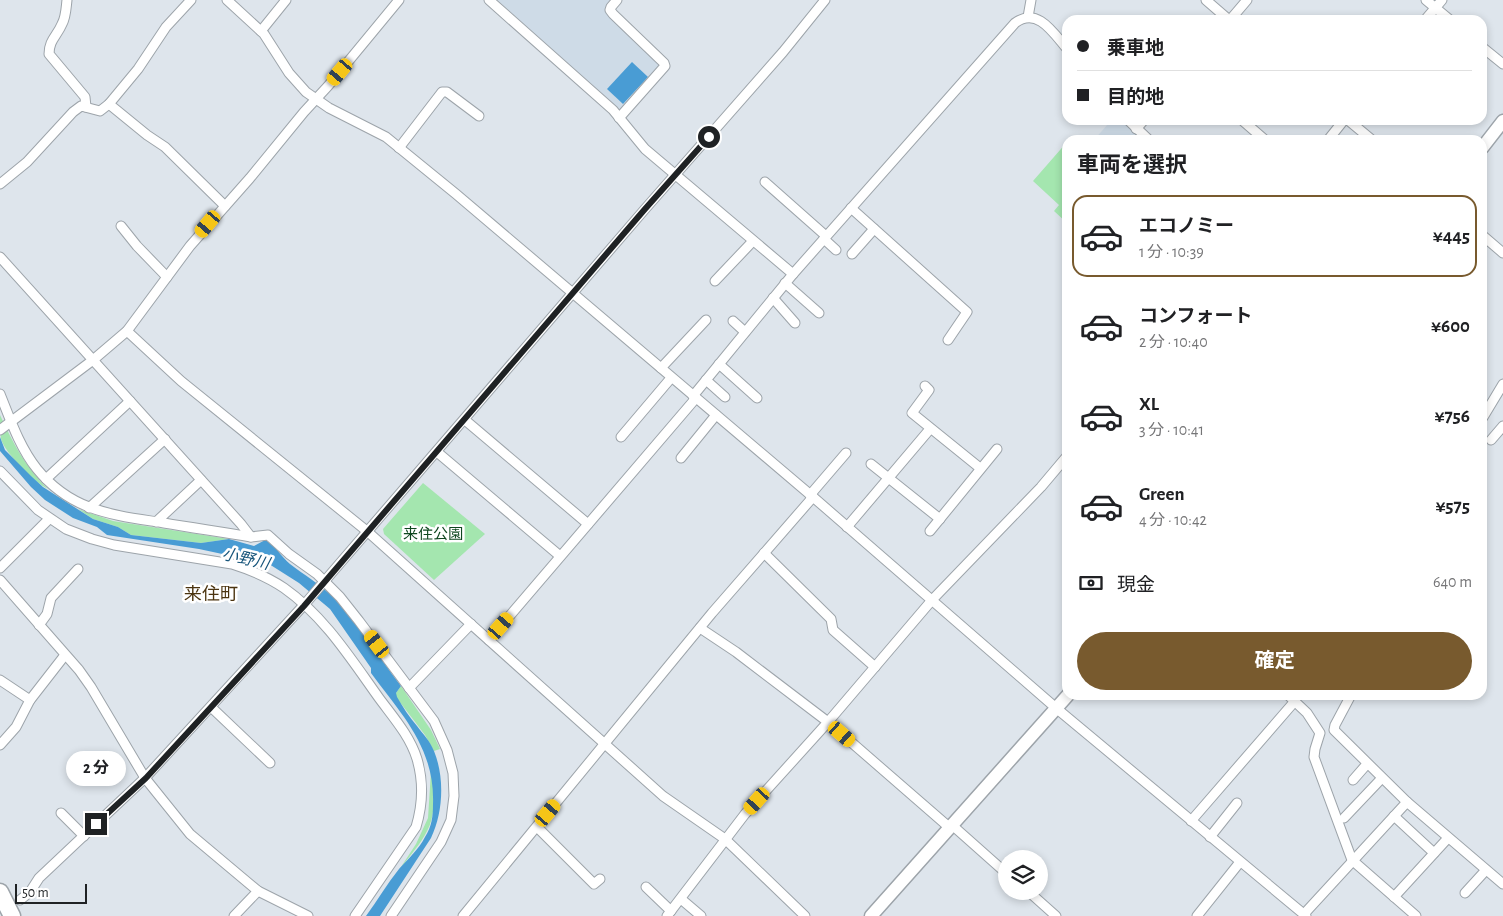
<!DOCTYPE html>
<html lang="ja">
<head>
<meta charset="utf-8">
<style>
  :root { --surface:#fff; --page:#f6f6f6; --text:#202124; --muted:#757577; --line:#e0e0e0; --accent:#785a2e }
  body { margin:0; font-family:"Alegreya Sans","Noto Sans JP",sans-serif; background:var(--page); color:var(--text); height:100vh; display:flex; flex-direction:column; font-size:19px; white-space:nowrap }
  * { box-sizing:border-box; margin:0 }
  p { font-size:16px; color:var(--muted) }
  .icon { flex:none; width:28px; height:28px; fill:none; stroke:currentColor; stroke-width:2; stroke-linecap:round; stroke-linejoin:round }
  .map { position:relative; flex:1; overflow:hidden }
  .details { position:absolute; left:1062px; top:135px; width:425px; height:565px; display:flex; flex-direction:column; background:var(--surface); border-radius:15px; box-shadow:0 2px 8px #0003 }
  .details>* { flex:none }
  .top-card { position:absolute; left:1062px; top:15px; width:425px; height:110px; border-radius:15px; box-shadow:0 2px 8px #0003; display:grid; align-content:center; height:110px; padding:0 15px; background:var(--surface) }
  .fabs { position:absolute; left:998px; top:850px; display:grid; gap:10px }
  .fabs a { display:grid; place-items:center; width:50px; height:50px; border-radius:50%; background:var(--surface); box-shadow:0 2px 8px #0003; font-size:25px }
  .scale { position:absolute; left:15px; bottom:12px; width:72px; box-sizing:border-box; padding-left:5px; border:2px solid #1f2224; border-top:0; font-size:14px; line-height:18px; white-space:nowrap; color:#1f2224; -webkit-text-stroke:4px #fff; paint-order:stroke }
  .end { position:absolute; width:22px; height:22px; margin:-11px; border:6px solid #1f2224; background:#fff; box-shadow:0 0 0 2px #fff }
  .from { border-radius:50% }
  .bubble { position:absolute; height:35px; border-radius:18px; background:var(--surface); box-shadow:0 2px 8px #0003; font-size:16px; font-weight:700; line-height:35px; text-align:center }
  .car { position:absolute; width:15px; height:30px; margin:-15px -8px; border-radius:6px; box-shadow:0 0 4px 1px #0007; background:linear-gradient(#f5c518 24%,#345 0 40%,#f5c518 0 76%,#345 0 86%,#f5c518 0) }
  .top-card b { display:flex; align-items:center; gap:18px; height:48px; font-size:19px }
  .top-card b+b { border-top:1px solid var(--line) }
  .top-card i { width:12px; height:12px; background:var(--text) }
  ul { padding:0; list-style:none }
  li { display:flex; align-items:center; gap:15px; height:82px; margin:0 10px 8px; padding:0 5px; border:2px solid transparent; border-radius:15px }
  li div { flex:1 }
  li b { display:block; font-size:19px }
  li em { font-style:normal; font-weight:700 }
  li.selected { border-color:var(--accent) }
  li>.icon { width:45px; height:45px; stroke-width:1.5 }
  h2 { padding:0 15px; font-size:22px; line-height:60px }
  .pay { display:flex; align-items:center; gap:12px; height:55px; padding:0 15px; font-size:19px }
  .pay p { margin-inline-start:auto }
  .primary-button { display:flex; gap:10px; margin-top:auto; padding:10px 15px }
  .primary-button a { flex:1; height:58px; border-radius:30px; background:var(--accent); color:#fff; font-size:20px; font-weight:700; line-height:58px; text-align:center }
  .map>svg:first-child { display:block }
  .built { fill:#cedbe7 }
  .green { fill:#a4e6af }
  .water { fill:#499cd4 }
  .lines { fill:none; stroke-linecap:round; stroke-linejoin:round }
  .street-casing { stroke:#9da4aa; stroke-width:11 }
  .secondary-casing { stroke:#9da4aa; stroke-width:15 }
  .highway-casing { stroke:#9da4aa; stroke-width:19 }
  .street { stroke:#fff; stroke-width:9 }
  .secondary { stroke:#fff; stroke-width:12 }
  .highway { stroke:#fff; stroke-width:16 }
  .route { stroke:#1f2224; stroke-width:6 }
  .labels { text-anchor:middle; stroke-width:5; stroke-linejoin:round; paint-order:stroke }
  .park-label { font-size:15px; fill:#0f471f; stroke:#fff }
  .water-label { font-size:16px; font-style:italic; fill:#16547a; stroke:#fff }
  .quarter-label { font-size:18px; fill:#4b3410; stroke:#fff }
</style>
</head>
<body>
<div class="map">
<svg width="1503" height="916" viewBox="0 0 1503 916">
  <rect width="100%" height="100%" fill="#dee5ec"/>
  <!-- built -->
  <g class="built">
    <path d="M497,0H613L607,6L662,64L622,111Z"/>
    <path d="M1105,120H1124L1144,140H1094L1108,124Z"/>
  </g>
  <!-- green -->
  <g class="green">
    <path d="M1067,142V223L1054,211L1059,205L1033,181Z"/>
    <path d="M0,415C13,443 26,468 48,489C35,483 5,453 1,439C0,432 0,423 0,415Z"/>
    <path d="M423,483L485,534L434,580L384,534L383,529Z"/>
    <path d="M78,509L113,521L229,539L201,543L131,535L118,527L93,519Z"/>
    <path d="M401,686L431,730L440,749L434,751L425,735L396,697V693Z"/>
    <path d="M431,771C439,823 430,831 399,870L416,844L428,818Z"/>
  </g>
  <!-- water -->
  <g class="water">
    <path d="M632,62L648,77L623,104L607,89Z"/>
    <path d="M0,437L5,450L31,476L43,487L93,519L118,527L131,535L201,543L229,539L254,546L265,540C275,544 281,557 290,564C304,575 320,584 333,597C358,623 379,657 401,686L396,693L397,697C403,707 409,717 417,726C423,734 430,741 434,751C445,778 443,813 431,838L380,916H366C377,901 387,884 399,869C408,859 419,849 425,837C432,826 433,816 433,804C435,748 402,715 371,673V668L330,609L299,583L269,564L199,549L107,535L97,527L73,518L45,500L31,487L0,451Z"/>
  </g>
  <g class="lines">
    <defs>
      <g id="street">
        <path d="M67,0C66,8 66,17 62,24C57,36 49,40 49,54L85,97L86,107"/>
        <path d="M227,0L264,34L289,73L306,92L329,108L386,137L456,194L813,497L1056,708L1306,916"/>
        <path d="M489,0L613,110L645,149L793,274L693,396"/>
        <path d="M617,0L611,7L610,10L613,14L664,63L665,66L619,118"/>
        <path d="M1206,0L1229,20"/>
        <path d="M1426,0L1450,20"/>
        <path d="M1028,17L1031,0"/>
        <path d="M1230,20L1247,0"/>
        <path d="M1425,20L1442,0"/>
        <path d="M261,31L286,0"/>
        <path d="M1482,47L1503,64"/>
        <path d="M109,104L147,135L165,147L225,206"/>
        <path d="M1128,120L1149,140"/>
        <path d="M1242,120L1265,140"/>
        <path d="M1348,120L1372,140"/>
        <path d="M1136,129L1144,120"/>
        <path d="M1328,140L1344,120"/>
        <path d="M399,148L442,92H447L479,116"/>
        <path d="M765,182L826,236"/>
        <path d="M0,184L27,162L73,112L81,106L100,111L109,104L138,69L166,27L191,0"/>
        <path d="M851,208L967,312L948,340"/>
        <path d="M121,226L137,246L167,277"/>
        <path d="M1482,235L1503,253"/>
        <path d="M824,239L836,250"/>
        <path d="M852,254L874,229"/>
        <path d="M0,257L241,524L251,537"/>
        <path d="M793,274L1015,23C1038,6 1054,34 1068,50"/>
        <path d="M715,281L753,241"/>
        <path d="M785,283L819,313"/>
        <path d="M773,298L795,323"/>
        <path d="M733,321L745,332"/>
        <path d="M127,331L181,381L368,532L663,796L725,839L805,916"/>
        <path d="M719,364L757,398"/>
        <path d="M661,368L706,320"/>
        <path d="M706,380L725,397"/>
        <path d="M925,386L929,390L912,413L980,468"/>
        <path d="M0,394C10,419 20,448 37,469C72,512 114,515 164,523C193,528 222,532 251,537L268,535L289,554L317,574L340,597L359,621L434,721L447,750L453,773L454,796L451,820L441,842L391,916"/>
        <path d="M1482,419L1503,384"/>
        <path d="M465,420L588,524"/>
        <path d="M0,430L93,360L127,331L190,246L250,178L304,112L328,86L399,0"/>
        <path d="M621,437L671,378"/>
        <path d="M1491,440L1503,426"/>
        <path d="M437,452L560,556"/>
        <path d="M681,458L716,415"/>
        <path d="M871,464L940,519"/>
        <path d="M0,471L38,510L66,529L92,539L114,545L232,564C251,570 268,577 284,588C324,616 351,659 379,698C393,717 410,736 417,759C424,783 423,804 416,827L355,916"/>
        <path d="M46,479L130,401"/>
        <path d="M810,495L846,453"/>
        <path d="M89,508L165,439"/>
        <path d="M156,522L201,480"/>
        <path d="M847,527L930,429"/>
        <path d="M930,531L997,449"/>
        <path d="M764,553L831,619L833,630L875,667"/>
        <path d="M0,568L49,519"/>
        <path d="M0,580L79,670L91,687L145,778L190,834L258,891L308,916"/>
        <path d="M39,625L47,614L51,598L78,569"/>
        <path d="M700,628L736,652L828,722L950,828"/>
        <path d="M489,640L696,398"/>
        <path d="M0,680L30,700"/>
        <path d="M409,688L471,624"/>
        <path d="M1288,695L1307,713L1320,733L1315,749L1314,757L1352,860L1416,916"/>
        <path d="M1351,695L1335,725L1334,730L1407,802"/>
        <path d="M211,707L270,763"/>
        <path d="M0,745L16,727L30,700L65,655"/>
        <path d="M1353,780L1367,764"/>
        <path d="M61,813L84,836"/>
        <path d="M1394,816L1434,853"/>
        <path d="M1344,818L1382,778"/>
        <path d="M1191,821L1295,701"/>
        <path d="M952,825L1006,873"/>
        <path d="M537,827L594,884L600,879"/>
        <path d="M1210,837L1237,803"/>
        <path d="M646,887L671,911"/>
        <path d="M1028,891L1056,916"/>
        <path d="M1465,893L1486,870"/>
        <path d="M1394,897L1448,838"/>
        <path d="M681,899L701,916"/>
        <path d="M20,900L30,892L39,878L145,778L304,605L645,209L783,52L825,0"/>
        <path d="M1304,914L1407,802L1503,884"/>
        <path d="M234,916L258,891"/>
        <path d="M463,916L712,613L813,497"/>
        <path d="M667,916L745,814L828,722L932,600L1041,487L1068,455"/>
        <path d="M1197,916L1240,862"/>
      </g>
      <g id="secondary">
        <path d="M1482,148L1503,121"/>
        <path d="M871,916L1068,695"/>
      </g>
      <path id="highway" d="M0,892L12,916"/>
    </defs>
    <!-- street casing -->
    <use href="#street" class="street-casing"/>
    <!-- secondary casing -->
    <use href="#secondary" class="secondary-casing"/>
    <!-- highway casing -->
    <use href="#highway" class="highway-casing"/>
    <!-- street -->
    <use href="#street" class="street"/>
    <!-- secondary -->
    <use href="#secondary" class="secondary"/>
    <!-- highway -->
    <use href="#highway" class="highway"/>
  </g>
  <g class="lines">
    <!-- route -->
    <path class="route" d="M96,824L146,778L304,606L645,209L709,137"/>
  </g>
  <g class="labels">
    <!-- park labels -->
    <g class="park-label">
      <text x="433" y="539">来住公園</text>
    </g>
    <!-- water labels -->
    <g class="water-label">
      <text transform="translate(246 558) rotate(13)" y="6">小野川</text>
    </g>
    <!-- quarter labels -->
    <g class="quarter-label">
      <text x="211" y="600">来住町</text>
    </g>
  </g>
</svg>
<div class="fabs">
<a><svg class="icon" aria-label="layers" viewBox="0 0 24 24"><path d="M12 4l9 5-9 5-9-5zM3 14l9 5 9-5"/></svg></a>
</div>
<div class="scale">50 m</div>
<i class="end from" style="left:709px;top:137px"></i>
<i class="end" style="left:96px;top:824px"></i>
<div class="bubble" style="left:66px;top:751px;width:60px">2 分</div>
<i class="car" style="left:340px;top:72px;rotate:220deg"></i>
<i class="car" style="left:208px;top:224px;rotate:220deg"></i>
<i class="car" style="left:501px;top:626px;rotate:41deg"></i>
<i class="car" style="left:377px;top:644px;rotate:323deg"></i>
<i class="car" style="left:842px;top:734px;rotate:131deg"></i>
<i class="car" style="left:757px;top:801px;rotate:222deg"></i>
<i class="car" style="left:548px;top:813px;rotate:40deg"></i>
<div class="top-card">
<b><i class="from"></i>乗車地</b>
<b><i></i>目的地</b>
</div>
<section class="details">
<h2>車両を選択</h2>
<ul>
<li class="selected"><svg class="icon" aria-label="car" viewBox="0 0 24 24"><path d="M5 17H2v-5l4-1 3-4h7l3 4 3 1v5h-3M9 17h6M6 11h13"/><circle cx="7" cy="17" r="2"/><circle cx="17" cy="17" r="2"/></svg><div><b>エコノミー</b><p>1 分 · 10:39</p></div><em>¥445</em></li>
<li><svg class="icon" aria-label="car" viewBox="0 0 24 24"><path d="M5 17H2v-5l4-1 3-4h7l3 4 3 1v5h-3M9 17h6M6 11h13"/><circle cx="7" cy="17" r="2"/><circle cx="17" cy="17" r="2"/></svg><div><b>コンフォート</b><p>2 分 · 10:40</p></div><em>¥600</em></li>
<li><svg class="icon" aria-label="car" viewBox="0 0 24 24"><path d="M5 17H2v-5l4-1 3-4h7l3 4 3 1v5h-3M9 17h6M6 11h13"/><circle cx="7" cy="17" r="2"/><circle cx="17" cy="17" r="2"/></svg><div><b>XL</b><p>3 分 · 10:41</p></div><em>¥756</em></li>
<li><svg class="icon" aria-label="car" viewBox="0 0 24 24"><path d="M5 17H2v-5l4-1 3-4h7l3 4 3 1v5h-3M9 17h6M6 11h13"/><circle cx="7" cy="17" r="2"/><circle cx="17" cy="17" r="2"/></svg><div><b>Green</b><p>4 分 · 10:42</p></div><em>¥575</em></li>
</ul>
<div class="pay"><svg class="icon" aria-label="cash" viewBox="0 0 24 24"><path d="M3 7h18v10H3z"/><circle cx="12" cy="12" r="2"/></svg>現金<p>640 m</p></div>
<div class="primary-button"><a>確定</a></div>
</section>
</div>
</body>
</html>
